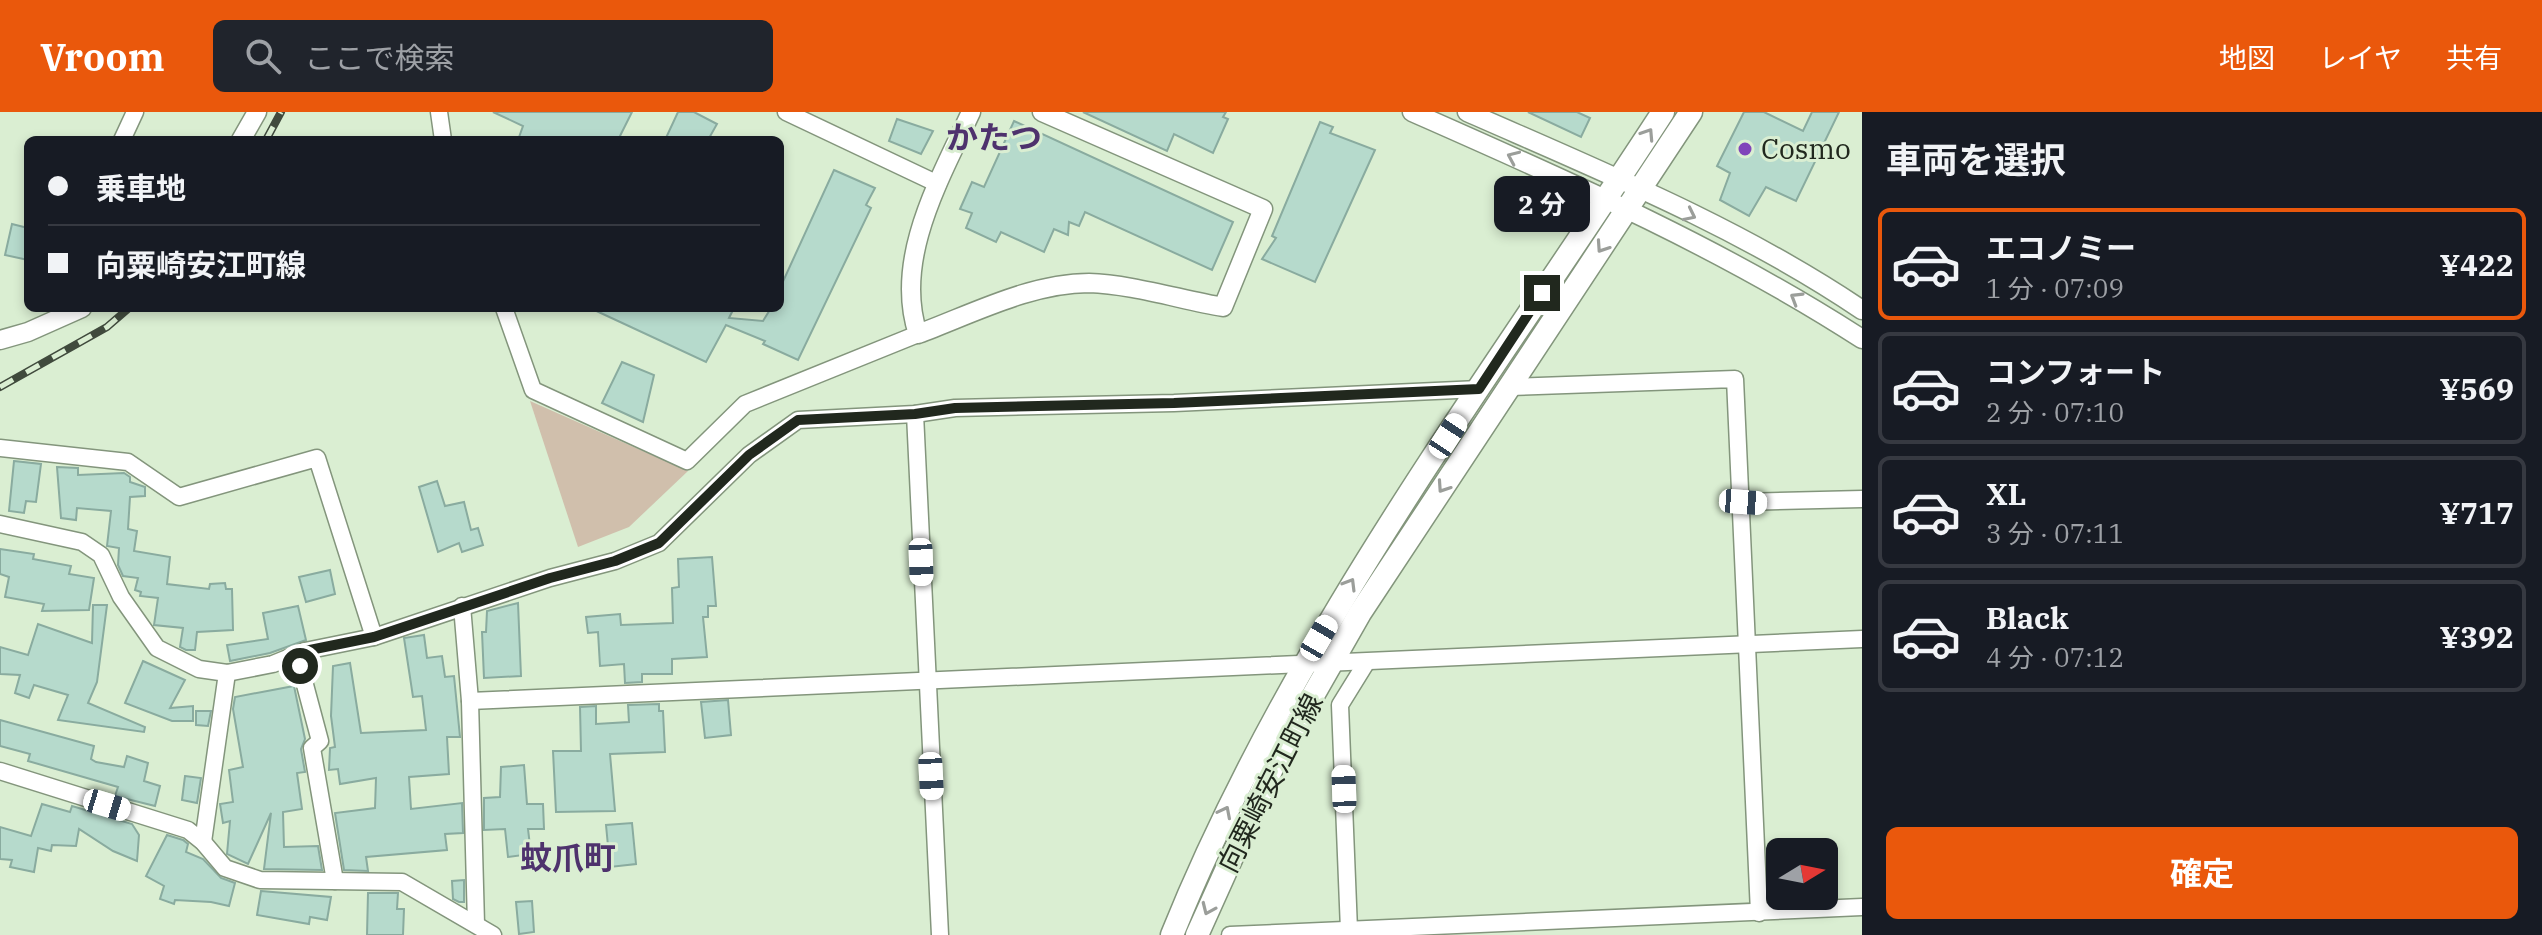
<!DOCTYPE html>
<html lang="ja">
<head>
<meta charset="utf-8">
<style>
  :root { --surface:#171b24; --page:#20242c; --text:#f1f3f6; --muted:#9ea1a6; --line:#363941; --accent:#ea580c }
  body { margin:0; font-family:"IBM Plex Serif","Noto Sans JP",serif; background:var(--page); color:var(--text); height:100vh; display:flex; flex-direction:column; font-size:30px; white-space:nowrap }
  * { box-sizing:border-box; margin:0 }
  p { font-size:26px; color:var(--muted) }
  .icon { flex:none; width:44px; height:44px; fill:none; stroke:currentColor; stroke-width:2; stroke-linecap:round; stroke-linejoin:round }
  .map { position:relative; flex:1; overflow:hidden }
  .side { display:flex; flex-direction:column; background:var(--surface); width:680px }
  .side>* { flex:none }
  .hud { position:absolute; left:24px; top:24px; width:760px; height:176px; border-radius:12px; box-shadow:0 4px 12px #0003; display:grid; align-content:center; height:176px; padding:0 24px; background:var(--surface) }
  .needle { width:52px; rotate:80deg }
  .buttons { position:absolute; left:1766px; top:726px; display:grid; gap:16px }
  .buttons a { display:grid; place-items:center; width:72px; height:72px; border-radius:12px; background:var(--surface); box-shadow:0 4px 12px #0003; font-size:40px }
  .end { position:absolute; width:36px; height:36px; margin:-18px; border:10px solid #21281e; background:#fff; box-shadow:0 0 0 4px #fff }
  .from { border-radius:50% }
  .bubble { position:absolute; height:56px; border-radius:12px; background:var(--surface); box-shadow:0 4px 12px #0003; font-size:26px; font-weight:700; line-height:56px; text-align:center }
  .car { position:absolute; width:24px; height:48px; margin:-24px -12px; border-radius:10px; box-shadow:0 0 6px 2px #0007; background:linear-gradient(#fff 24%,#345 0 40%,#fff 0 76%,#345 0 86%,#fff 0) }
  .hud b { display:flex; align-items:center; gap:28px; height:76px; font-size:30px }
  .hud b+b { border-top:2px solid var(--line) }
  .hud i { width:20px; height:20px; background:var(--text) }
  ul { padding:0; list-style:none }
  li { display:flex; align-items:center; gap:24px; height:112px; margin:0 16px 12px; padding:0 8px; border:4px solid var(--line); border-radius:12px }
  li div { flex:1 }
  li b { display:block; font-size:30px }
  li em { font-style:normal; font-weight:700 }
  li.on { border-color:var(--accent) }
  li>.icon { width:72px; height:72px; stroke-width:1.5 }
  h2 { padding:0 24px; font-size:36px; line-height:96px }
  .button { display:flex; gap:16px; margin-top:auto; padding:16px 24px }
  .button a { flex:1; height:92px; border-radius:12px; background:var(--accent); color:#fff; font-size:32px; font-weight:700; line-height:92px; text-align:center }
  header { display:flex; align-items:center; gap:48px; box-sizing:border-box; height:112px; padding:0 40px; background:var(--accent); color:#fff }
  header strong { font-size:38px }
  nav { display:flex; gap:44px; margin-inline-start:auto; font-size:28px }
  .search { width:560px; height:72px; background:var(--page); display:flex; align-items:center; gap:20px; box-sizing:border-box; padding:0 28px; border-radius:12px; color:var(--muted); font-size:30px }
  main { display:flex; flex:1; min-height:0 }
  .map>svg:first-child { display:block }
  .green { fill:#d0bfac }
  .building { fill:#b6dacc; stroke:#89ab9f; stroke-width:2 }
  .lines { fill:none; stroke-linecap:round; stroke-linejoin:round }
  .minor-casing { stroke:#83957c; stroke-width:19 }
  .tertiary-casing { stroke:#83957c; stroke-width:21 }
  .secondary-casing { stroke:#83957c; stroke-width:25 }
  .minor { stroke:#fff; stroke-width:16 }
  .tertiary { stroke:#fff; stroke-width:18 }
  .secondary { stroke:#fff; stroke-width:22 }
  .rail-casing { stroke:#404a3d; stroke-width:8 }
  .rail { stroke:#daeed2; stroke-width:5; stroke-dasharray:15; stroke-linecap:butt }
  .oneway { stroke:#9b9e9a }
  .route { stroke:#21281e; stroke-width:10 }
  .poi-dot { fill:#8044ba; stroke:#daeed2; stroke-width:3 }
  .labels { text-anchor:middle; stroke-width:6; stroke-linejoin:round; paint-order:stroke }
  .poi-label { font-size:28px; fill:#21281e; stroke:#daeed2; text-anchor:start }
  .street-label { font-size:28px; fill:#21281e; stroke:#daeed2 }
  .quarter-label { font-size:32px; font-weight:bold; fill:#4e326d; stroke:#daeed2 }
</style>
</head>
<body>
<header>
<strong>Vroom</strong>
<div class="search"><svg class="icon" aria-label="search" viewBox="0 0 24 24"><circle cx="10" cy="10" r="6"/><path d="M15 15l6 6"/></svg>ここで検索</div>
<nav><a>地図</a><a>レイヤ</a><a>共有</a></nav>
</header>
<main>
<div class="map">
<svg width="1862" height="823" viewBox="0 0 1862 823">
  <rect width="100%" height="100%" fill="#daeed2"/>
  <!-- green -->
  <path class="green" d="M530,289L688,359L629,415L578,435Z"/>
  <!-- building -->
  <g class="building">
    <path d="M493,0H632L618,28H518L523,14Z"/>
    <path d="M678,0H694L717,12L708,28H665Z"/>
    <path d="M1083,0H1226L1223,5L1228,7L1213,41L1174,22L1167,39Z"/>
    <path d="M1528,0H1577L1590,6L1581,25Z"/>
    <path d="M1744,0H1764L1803,19L1812,0H1839L1796,89L1766,75L1749,104L1720,88L1730,61L1717,54Z"/>
    <path d="M897,7L933,19L921,42L889,29Z"/>
    <path d="M1014,9L1233,110L1212,158L1085,100L1079,114L1069,110L1068,123L1054,117L1044,140L1001,120L996,130L966,116L972,101L960,97L972,70L984,75Z"/>
    <path d="M1320,10L1333,15L1330,21L1375,38L1315,170L1262,147L1276,126L1272,124Z"/>
    <path d="M834,58L875,76L866,93L871,96L798,248L763,232L765,229L726,213L706,250L590,196H734L729,206L763,209L771,196H780V176Z"/>
    <path d="M12,112L28,116V148L5,143Z"/>
    <path d="M622,250L654,263L643,310L602,291Z"/>
    <path d="M14,349L41,352L36,390L26,389L24,401L9,399Z"/>
    <path d="M57,355L78,356V363L124,361L130,365V370L145,375V384L130,385L128,417L137,419L134,439L170,445L167,472L209,477L210,472L225,471L226,477H232L233,518L197,520L195,538H186L180,535L183,516L154,513L158,486L140,484L141,480L135,478L138,466L123,464L118,453L119,436L107,434L111,399L77,396L76,408L61,406Z"/>
    <path d="M437,369L445,394L464,390L471,418L478,416L483,433L462,440L459,431L438,440L419,375Z"/>
    <path d="M0,437L34,442L33,447L71,454L69,462L94,466L89,498L42,499L44,492L5,485L9,465L0,462Z"/>
    <path d="M712,445L716,494H708V505H703L707,545L672,547V562H642V570L625,571L624,552L600,554L598,520L588,521L586,505L620,502L621,513L673,511L672,476L679,475L678,447Z"/>
    <path d="M330,458L335,482L306,490L299,465Z"/>
    <path d="M518,491L521,564L484,566L482,520H486L487,499Z"/>
    <path d="M93,493H107L97,570L88,591L145,615L144,620L58,608L68,583L34,573L29,586L15,581L20,563L0,562V535L28,543L38,512L92,531Z"/>
    <path d="M298,494L306,528L270,541L230,549L227,533L268,527L263,501Z"/>
    <path d="M424,523L427,546L442,544L445,565L454,564L460,625H447L449,662L409,665L411,697L462,691L463,721L445,722L447,738L366,745L368,759L344,758L335,701L375,696L376,666L340,672L338,657L329,658L330,636L335,635L331,604L333,554L350,551L361,621L426,618L422,584L413,585L404,526Z"/>
    <path d="M143,549L185,568L170,596L193,594V609H172L125,591Z"/>
    <path d="M294,574L305,627L301,637L305,660L297,661L302,697L283,700L284,735L318,734L322,758L264,757L271,701L248,752L227,742L230,709L223,711L220,692L233,690L229,658L243,655L233,597L235,585Z"/>
    <path d="M728,588L731,623L705,626L701,590Z"/>
    <path d="M659,592V599H663L665,640L610,642L615,699L556,700L553,639H581L580,595L596,594V612L629,610L628,593Z"/>
    <path d="M196,599H211L208,614L196,613Z"/>
    <path d="M0,608L94,634L91,647L96,650L124,655L127,644L148,651L144,669L160,674L155,694L115,684L118,675L28,649L30,642L0,634Z"/>
    <path d="M524,653L527,692H543L544,717H528L531,742L508,745L505,717L484,718V686L500,685L501,655Z"/>
    <path d="M185,664L201,666L197,691L182,688Z"/>
    <path d="M42,692L70,700L72,694L132,712L139,723L137,749L113,739L79,717L76,734L52,733L51,739L38,736L34,760L10,755L12,748L0,747V715L31,724Z"/>
    <path d="M632,711L636,752L610,755L606,713Z"/>
    <path d="M167,723L183,728L188,732L186,740L203,747L221,766L235,771L229,794L211,790L175,788L174,792L160,787L164,774L146,764Z"/>
    <path d="M464,768V790H459L453,787L452,769Z"/>
    <path d="M261,779L331,785L327,808L310,805L309,812L257,803Z"/>
    <path d="M368,781H398L397,797H404L403,823H367Z"/>
    <path d="M532,789L534,820L519,822L516,790Z"/>
  </g>
  <g class="lines">
    <defs>
      <g id="minor">
        <path d="M439,0L443,28"/>
        <path d="M786,0L938,72"/>
        <path d="M122,28L135,0"/>
        <path d="M504,196L533,278L687,349L745,292L918,222"/>
        <path d="M1510,275L1735,267L1759,801"/>
        <path d="M915,302L940,823"/>
        <path d="M0,336L128,350L179,385L317,346L374,525"/>
        <path d="M1743,390L1862,387"/>
        <path d="M0,412L82,430L101,443L121,485L157,536L199,557L227,561L273,552L305,539L374,525L550,466L615,449L659,431L749,343L798,308L915,302L955,296L1174,291L1479,277"/>
        <path d="M462,494L470,589L1862,527"/>
        <path d="M305,539L300,554L320,629L312,636L335,769"/>
        <path d="M470,589L476,812"/>
        <path d="M0,659L188,718L203,730L225,756L260,768L402,770L493,823"/>
        <path d="M203,730L227,561"/>
        <path d="M1349,818L1340,593L1366,551"/>
        <path d="M1230,823L1862,795"/>
      </g>
      <g id="tertiary">
        <path d="M971,0C940,67 893,147 918,222C972,202 1031,171 1089,171C1130,172 1182,188 1223,195L1263,97L1042,0"/>
        <path d="M1412,0C1566,68 1720,135 1862,227"/>
        <path d="M1467,0C1601,59 1741,116 1862,198"/>
        <path d="M241,28L257,0"/>
        <path d="M0,228L28,220L82,196"/>
      </g>
      <g id="secondary">
        <path d="M1172,823C1292,525 1489,268 1663,0"/>
        <path d="M1197,823L1274,652L1360,501L1691,0"/>
      </g>
    </defs>
    <!-- minor casing -->
    <use href="#minor" class="minor-casing"/>
    <!-- tertiary casing -->
    <use href="#tertiary" class="tertiary-casing"/>
    <!-- secondary casing -->
    <use href="#secondary" class="secondary-casing"/>
    <!-- minor -->
    <use href="#minor" class="minor"/>
    <!-- tertiary -->
    <use href="#tertiary" class="tertiary"/>
    <!-- secondary -->
    <use href="#secondary" class="secondary"/>
    <defs>
      <g id="rail">
        <path d="M266,28L281,0"/>
        <path d="M0,275L107,215L129,196"/>
      </g>
    </defs>
    <!-- rail casing -->
    <use href="#rail" class="rail-casing"/>
    <!-- rail -->
    <use href="#rail" class="rail"/>
  </g>
  <!-- one-way arrows -->
  <defs><path id="oneway-chevron" d="M-2-3.5L2.5 0L-2 3.5" fill="none" stroke-width="1.6" stroke-linecap="round" stroke-linejoin="round" transform="scale(2)"/></defs>
  <g class="oneway">
    <use href="#oneway-chevron" transform="translate(1648 22) rotate(-57)"/>
    <use href="#oneway-chevron" transform="translate(1513 45) rotate(-156)"/>
    <use href="#oneway-chevron" transform="translate(1690 103) rotate(26)"/>
    <use href="#oneway-chevron" transform="translate(1602 135) rotate(124)"/>
    <use href="#oneway-chevron" transform="translate(1796 186) rotate(-149)"/>
    <use href="#oneway-chevron" transform="translate(1443 375) rotate(124)"/>
    <use href="#oneway-chevron" transform="translate(1350 472) rotate(-59)"/>
    <use href="#oneway-chevron" transform="translate(1225 700) rotate(-63)"/>
    <use href="#oneway-chevron" transform="translate(1208 797) rotate(114)"/>
  </g>
  <g class="lines">
    <!-- route -->
    <path class="route" d="M300,554L305,539L374,525L550,466L615,449L659,431L749,343L798,308L915,302L955,296L1174,291L1479,277L1542,181"/>
  </g>
  <!-- markers -->
  <circle class="poi-dot" cx="1745" cy="37" r="8"/>
  <g class="labels">
    <!-- poi labels -->
    <g class="poi-label">
      <text x="1761" y="47">Cosmo</text>
    </g>
    <!-- street labels -->
    <g class="street-label">
      <text transform="translate(1270 671) rotate(-63)" y="10">向粟崎安江町線</text>
    </g>
    <!-- quarter labels -->
    <g class="quarter-label">
      <text x="994" y="37">かたつ</text>
      <text x="568" y="757">蚊爪町</text>
    </g>
  </g>
</svg>
<div class="buttons">
<a><svg class="needle" viewBox="-14 -14 28 28"><path d="M0-13l5 13h-10z" fill="#e53935"/><path d="M0 13l5-13h-10z" fill="#9ea1a6"/></svg></a>
</div>
<i class="end from" style="left:300px;top:554px"></i>
<i class="end" style="left:1542px;top:181px"></i>
<div class="bubble" style="left:1494px;top:64px;width:96px">2 分</div>
<i class="car" style="left:1448px;top:324px;rotate:33deg"></i>
<i class="car" style="left:1743px;top:390px;rotate:94deg"></i>
<i class="car" style="left:921px;top:450px;rotate:178deg"></i>
<i class="car" style="left:1319px;top:526px;rotate:30deg"></i>
<i class="car" style="left:931px;top:664px;rotate:177deg"></i>
<i class="car" style="left:1344px;top:677px;rotate:358deg"></i>
<i class="car" style="left:107px;top:693px;rotate:107deg"></i>
<div class="hud">
<b><i class="from"></i>乗車地</b>
<b><i></i>向粟崎安江町線</b>
</div>
</div>
<section class="side">
<h2>車両を選択</h2>
<ul>
<li class="on"><svg class="icon" aria-label="car" viewBox="0 0 24 24"><path d="M5 17H2v-5l4-1 3-4h7l3 4 3 1v5h-3M9 17h6M6 11h13"/><circle cx="7" cy="17" r="2"/><circle cx="17" cy="17" r="2"/></svg><div><b>エコノミー</b><p>1 分 · 07:09</p></div><em>¥422</em></li>
<li><svg class="icon" aria-label="car" viewBox="0 0 24 24"><path d="M5 17H2v-5l4-1 3-4h7l3 4 3 1v5h-3M9 17h6M6 11h13"/><circle cx="7" cy="17" r="2"/><circle cx="17" cy="17" r="2"/></svg><div><b>コンフォート</b><p>2 分 · 07:10</p></div><em>¥569</em></li>
<li><svg class="icon" aria-label="car" viewBox="0 0 24 24"><path d="M5 17H2v-5l4-1 3-4h7l3 4 3 1v5h-3M9 17h6M6 11h13"/><circle cx="7" cy="17" r="2"/><circle cx="17" cy="17" r="2"/></svg><div><b>XL</b><p>3 分 · 07:11</p></div><em>¥717</em></li>
<li><svg class="icon" aria-label="car" viewBox="0 0 24 24"><path d="M5 17H2v-5l4-1 3-4h7l3 4 3 1v5h-3M9 17h6M6 11h13"/><circle cx="7" cy="17" r="2"/><circle cx="17" cy="17" r="2"/></svg><div><b>Black</b><p>4 分 · 07:12</p></div><em>¥392</em></li>
</ul>
<div class="button"><a>確定</a></div>
</section>
</main>
</body>
</html>
